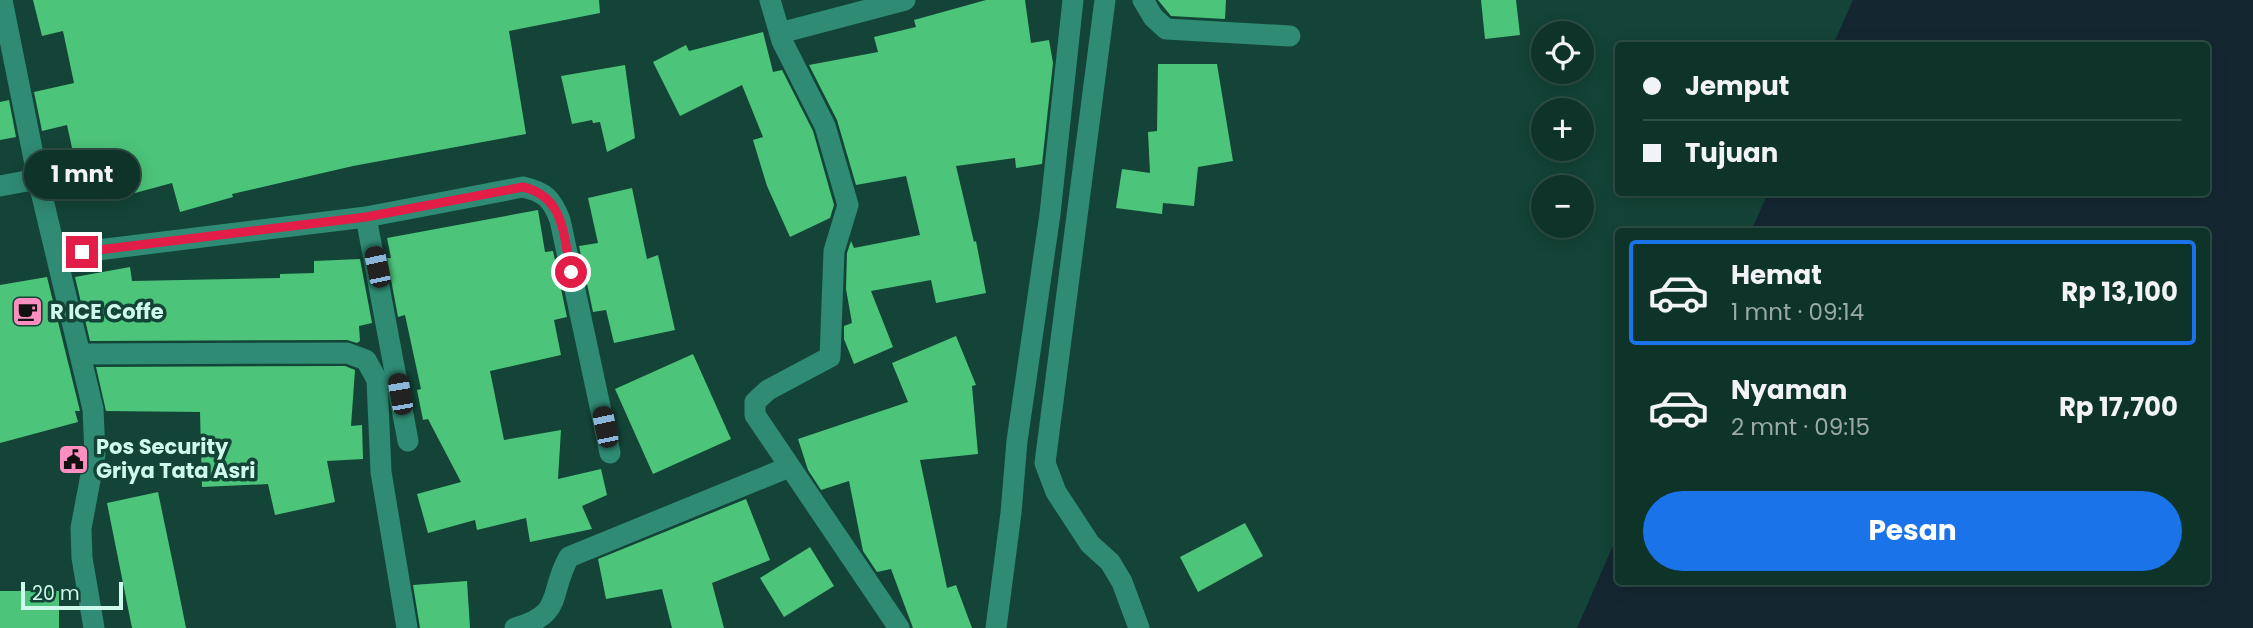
<!DOCTYPE html>
<html lang="id">
<head>
<meta charset="utf-8">
<style>
  :root { --surface:#0e3329; --page:#1c3f35; --text:#f1f3f6; --muted:#9baaa8; --line:#2e4e46; --accent:#1a73e8 }
  body { margin:0; font-family:Poppins,sans-serif; background:var(--page); color:var(--text); height:100vh; display:flex; flex-direction:column; font-size:26px; white-space:nowrap }
  * { box-sizing:border-box; margin:0 }
  p { font-size:23px; color:var(--muted) }
  .icon { flex:none; width:38px; height:38px; fill:none; stroke:currentColor; stroke-width:2; stroke-linecap:round; stroke-linejoin:round }
  .map { position:relative; flex:1; overflow:hidden }
  .side { position:absolute; left:1615px; top:228px; width:595px; height:357px; display:flex; flex-direction:column; background:var(--surface); border-radius:7px; box-shadow:0 4px 18px #0003,0 0 0 2px var(--line) }
  .side>* { flex:none }
  .top-card { position:absolute; left:1615px; top:42px; width:595px; height:154px; border-radius:7px; box-shadow:0 4px 18px #0003,0 0 0 2px var(--line); display:grid; align-content:center; height:154px; padding:0 28px; background:var(--surface) }
  .buttons { position:absolute; left:1531px; top:21px; display:grid; gap:14px }
  .buttons a { display:grid; place-items:center; width:63px; height:63px; border-radius:50%; background:var(--surface); box-shadow:0 4px 18px #0003,0 0 0 2px var(--line); font-size:35px }
  .scale { position:absolute; left:21px; bottom:18px; width:102px; box-sizing:border-box; padding-left:7px; border:4px solid #cff9eb; border-top:0; font-size:19px; line-height:24px; white-space:nowrap; color:#cff9eb; -webkit-text-stroke:5px #134437; paint-order:stroke }
  .end { position:absolute; width:32px; height:32px; margin:-16px; border:9px solid #e11d48; background:#fff; box-shadow:0 0 0 4px #fff }
  .from { border-radius:50% }
  .bubble { position:absolute; height:49px; border-radius:24px; background:var(--surface); box-shadow:0 4px 18px #0003,0 0 0 2px var(--line); font-size:23px; font-weight:700; line-height:49px; text-align:center }
  .car { position:absolute; width:21px; height:42px; margin:-21px -10px; border-radius:9px; box-shadow:0 0 5px 2px #0007; background:linear-gradient(#222 24%,#8ab4d8 0 40%,#222 0 76%,#8ab4d8 0 86%,#222 0) }
  .top-card b { display:flex; align-items:center; gap:24px; height:66px; font-size:26px }
  .top-card b+b { border-top:2px solid var(--line) }
  .top-card i { width:18px; height:18px; background:var(--text) }
  ul { padding:12px 0 0; list-style:none }
  li { display:flex; align-items:center; gap:21px; height:105px; margin:0 14px 10px; padding:0 14px; border:4px solid transparent; border-radius:7px }
  li div { flex:1 }
  li b { display:block; font-size:26px }
  li em { font-style:normal; font-weight:700 }
  li.active { border-color:var(--accent) }
  li>.icon { width:63px; height:63px; stroke-width:1.5 }
  .button { display:flex; gap:14px; margin-top:auto; padding:14px 28px }
  .button a { flex:1; height:80px; border-radius:42px; background:var(--accent); color:#fff; font-size:28px; font-weight:700; line-height:80px; text-align:center }
  .map>svg:first-child { display:block }
  .water { fill:#142731 }
  .building { fill:#4cc479 }
  .lines { fill:none; stroke-linecap:round; stroke-linejoin:round }
  .minor { stroke:#2f8b74; stroke-width:21 }
  .route { stroke:#e11d48; stroke-width:9 }
  .labels { text-anchor:middle; stroke-width:7; stroke-linejoin:round; paint-order:stroke }
  .poi-label { font-size:21px; font-weight:bold; fill:#cff9eb; stroke:#134437; text-anchor:start }
</style>
</head>
<body>
<div class="map">
<svg width="2253" height="628" viewBox="0 0 2253 628">
  <rect width="100%" height="100%" fill="#134437"/>
  <!-- water -->
  <path class="water" d="M1853,0H2253V628H1577L1619,532V581H2207V231H1751L1768,193L2207,192V46L1833,45Z"/>
  <!-- building -->
  <g class="building">
    <path d="M33,0H599L600,13L509,31L526,134L353,166L232,194L233,197L180,212L172,183L135,193L134,186L83,198L67,125L42,131L34,92L74,83L63,31L42,36Z"/>
    <path d="M986,0H1025L1031,43L1049,40L1053,63L1042,164L1016,168L1015,158L956,166L974,242L976,241L986,293L936,303L931,280L871,291L893,347L854,364L844,339V326L852,323L846,289L847,253L851,241L854,248L920,235L906,176L856,185L837,120L809,65L878,52L874,37L916,27L914,20Z"/>
    <path d="M1158,0H1226L1225,19L1171,16Z"/>
    <path d="M1481,0H1516L1520,35L1485,39Z"/>
    <path d="M763,32L773,72L782,70L813,131L834,205L830,218L790,237L767,186L753,140L763,137L742,85L680,116L653,62L686,45L689,51Z"/>
    <path d="M1158,64H1217L1233,161L1198,167L1194,206L1163,203L1162,214L1116,208L1122,169L1150,173L1148,132L1157,131Z"/>
    <path d="M625,65L635,138L607,152L600,122L593,123L592,120L572,124L561,76Z"/>
    <path d="M9,100L16,137L0,140V102Z"/>
    <path d="M632,188L647,259L658,255L675,330L614,343L606,310L593,312L579,246L598,243L588,198Z"/>
    <path d="M538,210L545,252L553,251L567,317L554,320L561,355L490,371L504,440L561,430L558,479L601,469L607,495L582,506L592,529L530,542L526,518L477,530L475,520L428,533L417,494L461,482L428,419L423,420L417,390L421,389L405,315L398,317L387,258H391L387,238Z"/>
    <path d="M360,259L372,323L359,326L360,341L357,343L347,340L90,341L75,277L130,267L132,281L280,278V274L314,273V261Z"/>
    <path d="M47,277L80,411H75L78,422L0,443V285Z"/>
    <path d="M956,336L976,385L972,386L978,454L920,460L947,588L956,585L972,628H913L891,569L877,572L863,551L849,481L821,490L808,470L798,439L908,402L892,363Z"/>
    <path d="M693,354L731,439L653,474L615,389Z"/>
    <path d="M345,366L355,370L351,426L362,425L363,459L327,461L335,502L275,515L268,484L202,487L200,412L106,411L96,367Z"/>
    <path d="M158,492L177,583L186,628H132L107,503Z"/>
    <path d="M746,499L770,560L712,583L724,628H672L662,589L606,599L598,559Z"/>
    <path d="M1245,523L1263,556L1198,592L1180,557Z"/>
    <path d="M810,547L834,586L784,617L760,578Z"/>
    <path d="M467,581L470,628H420L413,585Z"/>
    <rect x="0" y="591" width="59" height="37"/>
  </g>
  <g class="lines">
    <!-- minor -->
    <g class="minor">
      <path d="M2,0L38,179L93,409L95,454L81,528L82,558L94,628"/>
      <path d="M770,0L782,41L825,126L848,205L834,251L830,357L768,390L755,402V415L899,628"/>
      <path d="M1105,0L1045,463L1056,492L1090,544L1110,562L1122,582L1139,628"/>
      <path d="M1143,0L1153,17L1166,29L1290,36"/>
      <path d="M780,33L905,0"/>
      <path d="M0,186L38,179"/>
      <path d="M366,217L408,441"/>
      <path d="M57,255L366,217L523,187C545,192 552,199 560,220L610,453"/>
      <path d="M81,354L347,353L366,360L377,380L381,472L407,628"/>
      <path d="M515,628C565,614 548,594 569,557L789,467"/>
      <path d="M996,628L1011,513L1017,441L1050,214L1073,0"/>
    </g>
  </g>
  <g class="lines">
    <!-- route -->
    <path class="route" d="M82,252L366,217L523,187C565,197 563,235 571,272"/>
  </g>
  <!-- icons -->
  <defs>
    <symbol id="cafe-square" viewBox="-11 -11 22 22"><rect x="-9" y="-9" width="18" height="18" rx="4" fill="#fd8ebf" stroke="#134437"/><path d="M-5.5-4.5H6V0H3Q3 3.5 0 3.5H-2.5Q-5.5 3.5-5.5 0ZM3-3.2v2h1.7v-2ZM-6 4.5H4V6H-6Z" fill="#111"/></symbol>
    <symbol id="civic-square" viewBox="-11 -11 22 22"><rect x="-9" y="-9" width="18" height="18" rx="4" fill="#fd8ebf" stroke="#134437"/><path d="M-.6-6.5H3V-4.5H.6V-3L4-1V1h2V6H-6V1h2V-1L-.6-3ZM-1.2 2.5V6h2.4V2.5Z" fill="#111"/></symbol>
  </defs>
  <g fill-rule="evenodd">
    <use href="#cafe-square" x="10" y="294" width="35" height="35"/>
    <use href="#civic-square" x="56" y="442" width="35" height="35"/>
  </g>
  <g class="labels">
    <!-- poi labels -->
    <g class="poi-label">
      <text x="50" y="319">R ICE Coffe</text>
      <text x="96" y="454">Pos Security<tspan x="96" dy="24">Griya Tata Asri</tspan></text>
    </g>
  </g>
</svg>
<div class="buttons">
<a><svg class="icon" aria-label="locate" viewBox="0 0 24 24"><circle cx="12" cy="12" r="6"/><path d="M12 2v4M12 18v4M2 12h4M18 12h4"/></svg></a>
<a>+</a>
<a>−</a>
</div>
<div class="scale">20 m</div>
<i class="end from" style="left:571px;top:272px"></i>
<i class="end" style="left:82px;top:252px"></i>
<div class="bubble" style="left:24px;top:150px;width:116px">1 mnt</div>
<i class="car" style="left:377px;top:267px;rotate:348deg"></i>
<i class="car" style="left:400px;top:394px;rotate:350deg"></i>
<i class="car" style="left:605px;top:427px;rotate:348deg"></i>
<div class="top-card">
<b><i class="from"></i>Jemput</b>
<b><i></i>Tujuan</b>
</div>
<section class="side">
<ul>
<li class="active"><svg class="icon" aria-label="car" viewBox="0 0 24 24"><path d="M5 17H2v-5l4-1 3-4h7l3 4 3 1v5h-3M9 17h6M6 11h13"/><circle cx="7" cy="17" r="2"/><circle cx="17" cy="17" r="2"/></svg><div><b>Hemat</b><p>1 mnt · 09:14</p></div><em>Rp 13,100</em></li>
<li><svg class="icon" aria-label="car" viewBox="0 0 24 24"><path d="M5 17H2v-5l4-1 3-4h7l3 4 3 1v5h-3M9 17h6M6 11h13"/><circle cx="7" cy="17" r="2"/><circle cx="17" cy="17" r="2"/></svg><div><b>Nyaman</b><p>2 mnt · 09:15</p></div><em>Rp 17,700</em></li>
</ul>
<div class="button"><a>Pesan</a></div>
</section>
</div>
</body>
</html>
